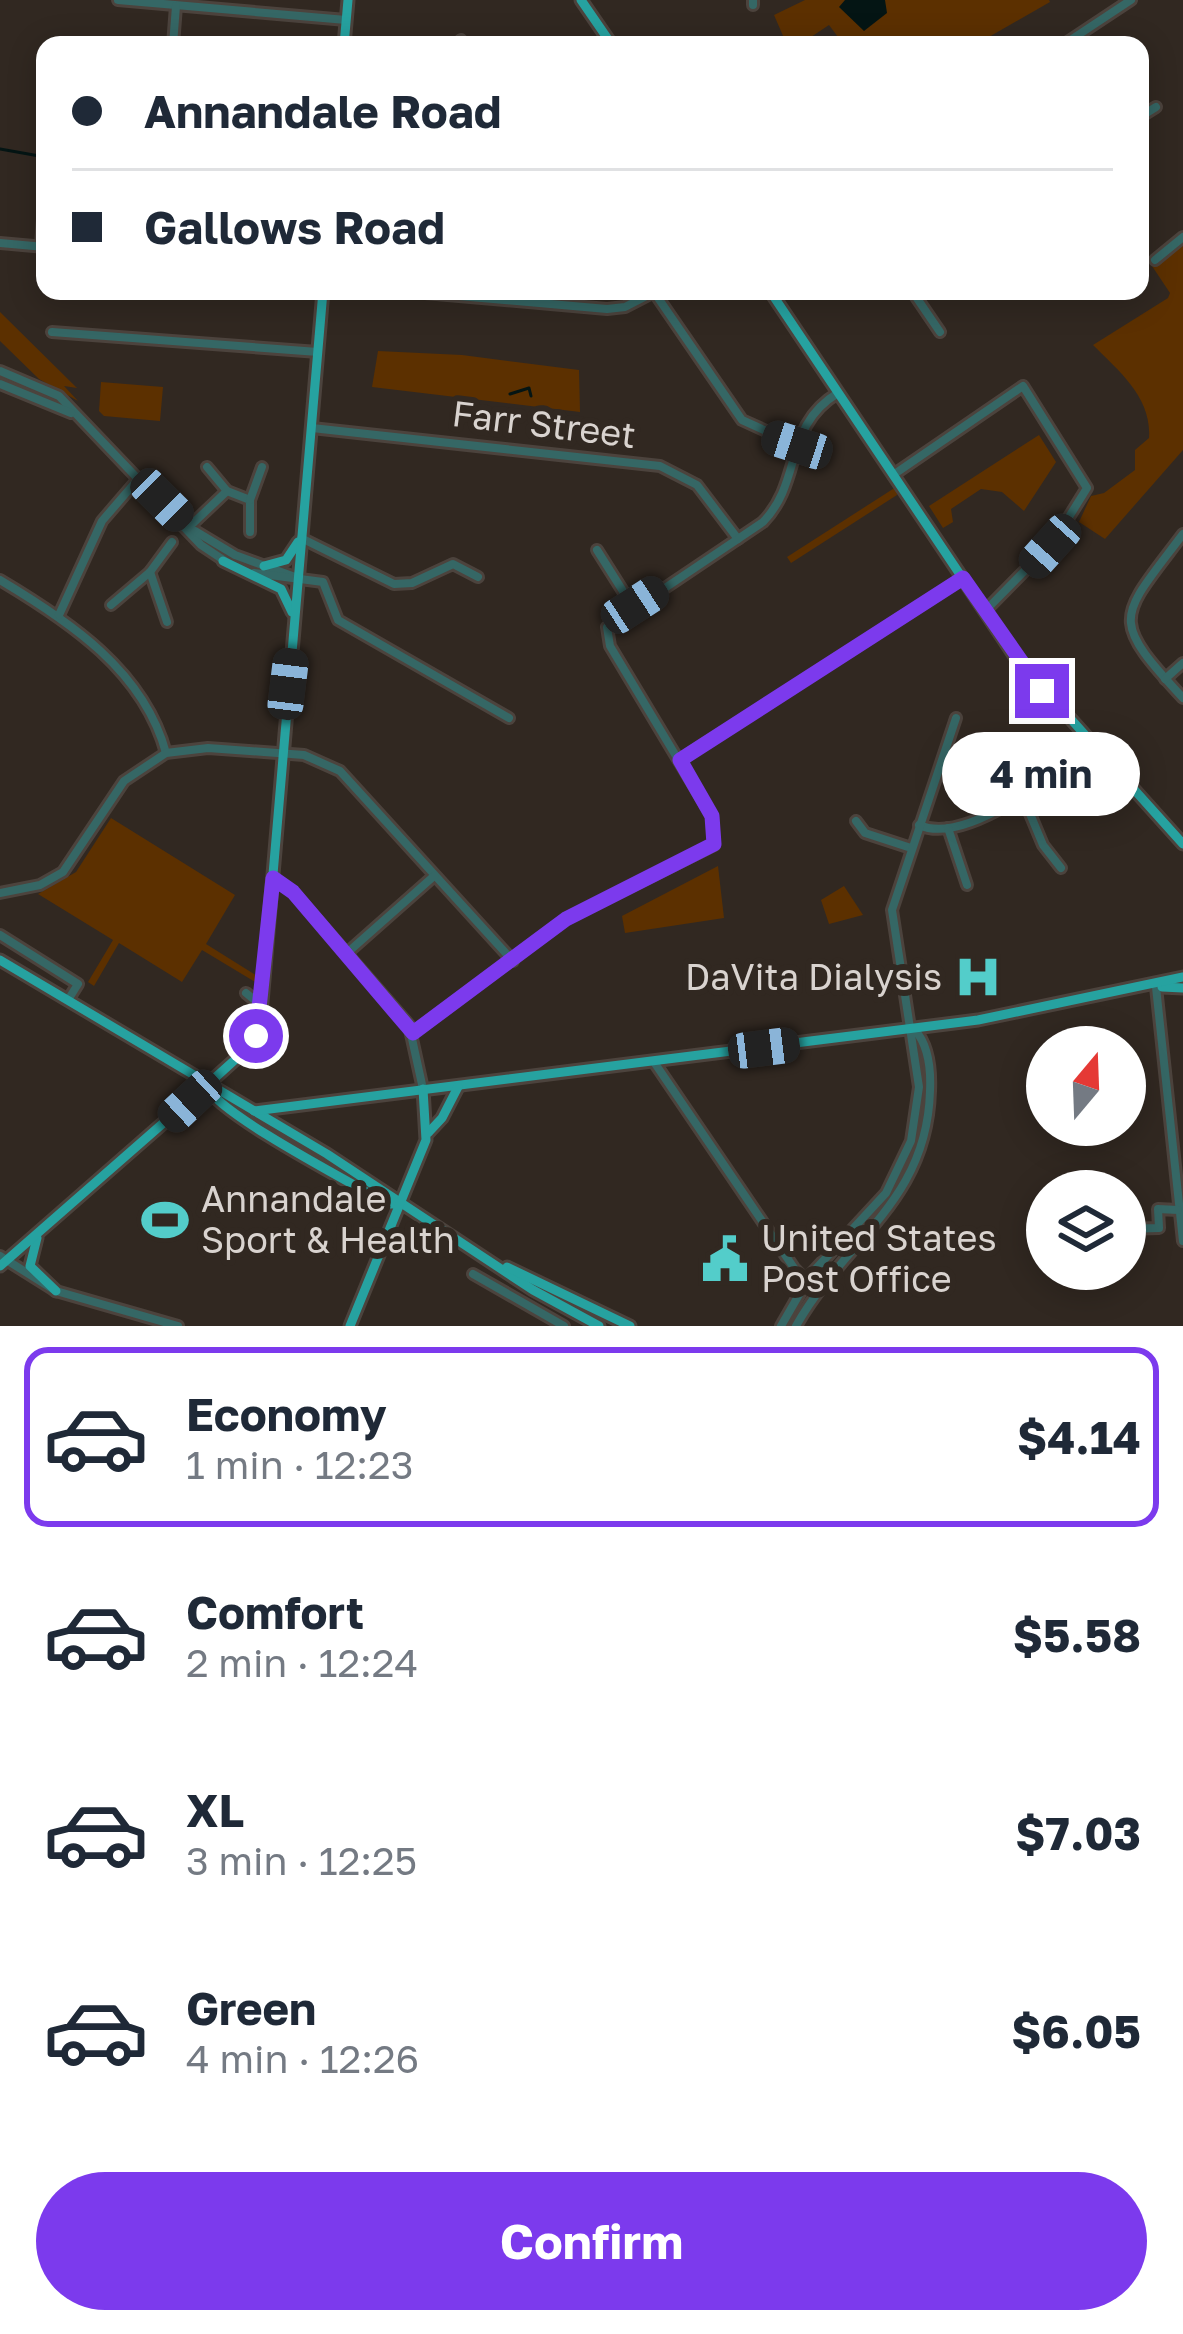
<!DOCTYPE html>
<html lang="en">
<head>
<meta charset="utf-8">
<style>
  :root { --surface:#fff; --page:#f2f2f3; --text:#1f2937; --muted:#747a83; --line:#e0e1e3; --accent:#7c3aed }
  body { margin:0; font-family:"Golos Text",sans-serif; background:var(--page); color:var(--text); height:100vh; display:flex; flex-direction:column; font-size:45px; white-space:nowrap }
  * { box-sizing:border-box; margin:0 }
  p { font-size:39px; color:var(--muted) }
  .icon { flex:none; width:66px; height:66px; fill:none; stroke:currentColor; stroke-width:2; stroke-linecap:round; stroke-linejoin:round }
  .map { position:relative; height:1326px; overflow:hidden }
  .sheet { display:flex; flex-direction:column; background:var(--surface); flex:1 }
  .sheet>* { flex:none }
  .top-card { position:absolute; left:36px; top:36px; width:1113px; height:264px; border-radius:24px; box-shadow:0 6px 30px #0003; display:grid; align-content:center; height:264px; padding:0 36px; background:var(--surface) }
  .needle { width:78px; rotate:19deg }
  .fabs { position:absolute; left:1026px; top:1026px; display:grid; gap:24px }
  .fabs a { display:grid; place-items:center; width:120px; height:120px; border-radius:50%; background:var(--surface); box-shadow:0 6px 30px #0003; font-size:60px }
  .end { position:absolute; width:54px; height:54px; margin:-27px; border:15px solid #7c3aed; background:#fff; box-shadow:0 0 0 6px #fff }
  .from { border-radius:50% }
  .bubble { position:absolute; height:84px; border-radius:42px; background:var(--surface); box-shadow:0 6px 30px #0003; font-size:39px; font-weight:700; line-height:84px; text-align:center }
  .car { position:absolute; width:36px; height:72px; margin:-36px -18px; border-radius:15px; box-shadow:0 0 9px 3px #0007; background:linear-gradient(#222 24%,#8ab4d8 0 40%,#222 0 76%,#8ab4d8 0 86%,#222 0) }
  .top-card b { display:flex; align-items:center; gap:42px; height:114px; font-size:45px }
  .top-card b+b { border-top:3px solid var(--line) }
  .top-card i { width:30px; height:30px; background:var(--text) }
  ul { padding:21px 0 0; list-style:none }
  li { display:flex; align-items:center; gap:36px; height:180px; margin:0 24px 18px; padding:0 12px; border:6px solid transparent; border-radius:24px }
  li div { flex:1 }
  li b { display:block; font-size:45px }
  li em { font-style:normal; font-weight:700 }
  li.selected { border-color:var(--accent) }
  li>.icon { width:108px; height:108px; stroke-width:1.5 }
  .primary-button { display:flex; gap:24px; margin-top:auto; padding:24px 36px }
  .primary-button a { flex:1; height:138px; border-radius:72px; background:var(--accent); color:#fff; font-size:48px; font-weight:700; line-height:138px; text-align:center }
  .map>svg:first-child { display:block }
  .green { fill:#5c3000 }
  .water { fill:#041514 }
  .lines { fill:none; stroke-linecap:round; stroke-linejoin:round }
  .stream { stroke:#041514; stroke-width:3 }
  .minor-casing { stroke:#4c433d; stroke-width:14 }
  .major-casing { stroke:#4c433d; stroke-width:15 }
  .minor { stroke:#356765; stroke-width:8 }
  .major { stroke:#26a2a0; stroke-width:9 }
  .route { stroke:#7c3aed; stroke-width:15 }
  .labels { text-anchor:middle; stroke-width:12; stroke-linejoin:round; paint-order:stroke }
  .street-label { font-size:36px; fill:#d9d3cf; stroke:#312821 }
  .poi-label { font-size:36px; fill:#d9d3cf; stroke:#312821; text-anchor:start }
</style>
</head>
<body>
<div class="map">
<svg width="1183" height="1326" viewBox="0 0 1183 1326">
  <rect width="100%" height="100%" fill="#312821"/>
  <!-- green -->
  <g class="green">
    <path d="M805,0H1049L1050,2L975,45H844L829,25L799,45H787L774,15Z"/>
    <path d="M1183,241V450L1105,539L1079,522L1091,496L1104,493L1135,470V450L1149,438C1152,398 1120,372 1093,345L1168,298L1170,293L1152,266Z"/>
    <path d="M0,312L77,388L64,386L78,401L39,379L0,341Z"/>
    <path d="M378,351L462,355L579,370L580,412L372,387Z"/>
    <path d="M101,382L163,387L160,421L104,416L99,411Z"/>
    <path d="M1039,435L1056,462L1024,511L1002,492L981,489L951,509L953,522L943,528L929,506Z"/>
    <path d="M896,487L897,495L791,563L787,557Z"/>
    <path d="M111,818L235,895L206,944L257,976V983L202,950L182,982L119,943L94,986L88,982L113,940L38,894L76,872Z"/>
    <path d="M718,866L724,918L625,933L622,916Z"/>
    <path d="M844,886L863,915L829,924L821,900Z"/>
  </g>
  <!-- water -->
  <path class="water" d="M845,0H885L887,13L864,31L839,7Z"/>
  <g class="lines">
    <!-- stream -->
    <g class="stream">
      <path d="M0,149L45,157"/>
      <path d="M510,394L529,388L531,396"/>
    </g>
    <defs>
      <g id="minor">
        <path d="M118,0L346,20"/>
        <path d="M753,0V5"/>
        <path d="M461,40L462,45"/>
        <path d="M173,45L176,6"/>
        <path d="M1063,45L1131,0"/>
        <path d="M1140,117L1156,107"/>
        <path d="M0,243L45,247"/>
        <path d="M41,246L44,205"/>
        <path d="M1155,260L1183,237"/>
        <path d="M402,291L607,309L625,307L654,292"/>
        <path d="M912,291L940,332"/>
        <path d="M654,292L742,420L797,445"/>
        <path d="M52,332L318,352"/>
        <path d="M0,371L59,396L201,545L228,563"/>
        <path d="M0,384L71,413"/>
        <path d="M312,428L660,466L697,485L738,539"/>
        <path d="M207,467L227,491L250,500V532"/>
        <path d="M893,475L1023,386L1087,488L1054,541L985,611"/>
        <path d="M250,500L262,467"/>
        <path d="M189,527L227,491"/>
        <path d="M195,531L235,555L295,577"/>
        <path d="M1183,534C1119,619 1108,617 1183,698"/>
        <path d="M301,538L394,584L412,583L453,564L478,577"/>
        <path d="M597,550L633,607"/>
        <path d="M150,572L167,622"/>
        <path d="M254,573L323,582L338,620L509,718"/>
        <path d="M0,580C69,621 144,671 166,753"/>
        <path d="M111,605L150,572L172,542"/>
        <path d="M59,615L102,521L139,478"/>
        <path d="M1165,679L1183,663"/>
        <path d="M680,760L963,578"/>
        <path d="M1023,797L1043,845L1061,868"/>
        <path d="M856,821L865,833L911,848"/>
        <path d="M919,825C966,846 1056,774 1090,743"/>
        <path d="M948,828L967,885"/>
        <path d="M273,878L293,892L409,1025L423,1089"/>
        <path d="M0,893L40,885L63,872L124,781L166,753L208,748L304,755L340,771L513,961"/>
        <path d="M0,935L78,984L68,1000"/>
        <path d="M347,953L434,876"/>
        <path d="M1156,987L1183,1241"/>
        <path d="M246,993L262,1006"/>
        <path d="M413,1033L566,919L714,845L712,816L610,646L607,627L763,522C803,481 783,426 838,393"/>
        <path d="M654,1062L794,1268L816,1291"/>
        <path d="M1125,1229L1159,1228L1158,1209L1178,1210"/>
        <path d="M0,1256L56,1291L178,1326"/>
        <path d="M473,1274L564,1326"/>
        <path d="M781,1326L811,1274L886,1193L911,1141L919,1087L892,910L956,718"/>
        <path d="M796,1326C845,1239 927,1202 930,1091C931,1070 929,1046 915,1030"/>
      </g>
      <g id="major">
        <path d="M581,0L612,45"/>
        <path d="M344,45L348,0"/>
        <path d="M770,291L1016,658L1183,844"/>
        <path d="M223,561L281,589L292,612"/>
        <path d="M264,566L286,560L298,542"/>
        <path d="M0,960L327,1154L533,1290L599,1326"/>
        <path d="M1162,987L1183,988"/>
        <path d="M206,1086C220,1115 352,1183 388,1204H399"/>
        <path d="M254,1111L978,1020L1183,977"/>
        <path d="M428,1133L442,1118L458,1087"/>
        <path d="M37,1238L30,1266L56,1291"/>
        <path d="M0,1266L217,1076L248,1048L260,1026L323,291"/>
        <path d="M507,1267L630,1326"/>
        <path d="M350,1326L426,1140L423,1089"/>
      </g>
    </defs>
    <!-- minor casing -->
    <use href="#minor" class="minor-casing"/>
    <!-- major casing -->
    <use href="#major" class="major-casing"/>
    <!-- minor -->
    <use href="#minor" class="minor"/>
    <!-- major -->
    <use href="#major" class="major"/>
  </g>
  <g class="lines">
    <!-- route -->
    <path class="route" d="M256,1036L273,878L293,892L413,1033L566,919L714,844L712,816L680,760L963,578L1042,691"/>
  </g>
  <!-- icons -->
  <defs>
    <symbol id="hospital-bare" viewBox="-9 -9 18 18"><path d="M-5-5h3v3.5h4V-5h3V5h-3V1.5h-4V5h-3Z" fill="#53cdca" stroke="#312821" stroke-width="2.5" paint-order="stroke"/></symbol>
    <symbol id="stadium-bare" viewBox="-9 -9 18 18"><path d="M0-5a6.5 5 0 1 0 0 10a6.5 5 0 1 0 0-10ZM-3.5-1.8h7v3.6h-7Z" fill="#53cdca" stroke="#312821" stroke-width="2.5" paint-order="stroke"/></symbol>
    <symbol id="civic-bare" viewBox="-9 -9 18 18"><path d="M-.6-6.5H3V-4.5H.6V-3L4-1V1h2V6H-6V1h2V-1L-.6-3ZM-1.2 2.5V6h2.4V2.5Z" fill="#53cdca" stroke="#312821" stroke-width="2.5" paint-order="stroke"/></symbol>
  </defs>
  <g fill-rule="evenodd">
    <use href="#hospital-bare" x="945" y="944" width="66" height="66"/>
    <use href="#stadium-bare" x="132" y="1187" width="66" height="66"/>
    <use href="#civic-bare" x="692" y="1226" width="66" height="66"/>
  </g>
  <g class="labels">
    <!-- street labels -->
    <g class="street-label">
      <text transform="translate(544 424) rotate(7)" y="13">Farr Street</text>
    </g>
    <!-- poi labels -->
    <g class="poi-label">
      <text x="942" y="990" text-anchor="end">DaVita Dialysis</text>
      <text x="201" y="1212">Annandale<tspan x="201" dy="41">Sport &amp; Health</tspan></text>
      <text x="761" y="1251">United States<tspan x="761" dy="41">Post Office</tspan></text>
    </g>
  </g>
</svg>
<div class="fabs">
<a><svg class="needle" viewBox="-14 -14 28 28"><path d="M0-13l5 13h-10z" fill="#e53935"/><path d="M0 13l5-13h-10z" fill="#747a83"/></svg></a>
<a><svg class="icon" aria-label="layers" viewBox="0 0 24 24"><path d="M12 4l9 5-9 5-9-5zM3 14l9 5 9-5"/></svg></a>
</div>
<i class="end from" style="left:256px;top:1036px"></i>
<i class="end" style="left:1042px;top:691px"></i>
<div class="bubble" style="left:942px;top:732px;width:198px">4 min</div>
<i class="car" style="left:797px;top:445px;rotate:288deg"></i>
<i class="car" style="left:162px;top:500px;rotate:135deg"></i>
<i class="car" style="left:1050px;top:546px;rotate:222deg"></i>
<i class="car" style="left:635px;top:605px;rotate:57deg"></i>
<i class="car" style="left:288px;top:684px;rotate:7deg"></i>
<i class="car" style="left:764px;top:1048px;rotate:83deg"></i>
<i class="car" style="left:190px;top:1101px;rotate:227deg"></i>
<div class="top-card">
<b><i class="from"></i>Annandale Road</b>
<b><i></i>Gallows Road</b>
</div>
</div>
<section class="sheet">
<ul>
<li class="selected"><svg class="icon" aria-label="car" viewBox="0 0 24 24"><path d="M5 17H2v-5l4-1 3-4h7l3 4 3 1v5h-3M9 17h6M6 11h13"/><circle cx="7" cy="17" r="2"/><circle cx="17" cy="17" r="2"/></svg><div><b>Economy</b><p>1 min · 12:23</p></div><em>$4.14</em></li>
<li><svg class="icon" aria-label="car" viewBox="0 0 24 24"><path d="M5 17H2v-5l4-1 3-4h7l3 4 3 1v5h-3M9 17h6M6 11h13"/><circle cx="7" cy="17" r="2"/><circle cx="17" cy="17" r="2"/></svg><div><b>Comfort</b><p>2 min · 12:24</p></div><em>$5.58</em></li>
<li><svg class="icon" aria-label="car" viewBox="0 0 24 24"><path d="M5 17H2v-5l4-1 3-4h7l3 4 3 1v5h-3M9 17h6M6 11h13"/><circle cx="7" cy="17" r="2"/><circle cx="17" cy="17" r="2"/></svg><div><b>XL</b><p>3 min · 12:25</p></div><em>$7.03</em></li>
<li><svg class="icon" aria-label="car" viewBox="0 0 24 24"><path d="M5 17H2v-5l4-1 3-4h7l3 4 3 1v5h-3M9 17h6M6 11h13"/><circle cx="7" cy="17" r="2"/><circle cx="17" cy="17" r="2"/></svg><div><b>Green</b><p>4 min · 12:26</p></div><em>$6.05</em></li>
</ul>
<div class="primary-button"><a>Confirm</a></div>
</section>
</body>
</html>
